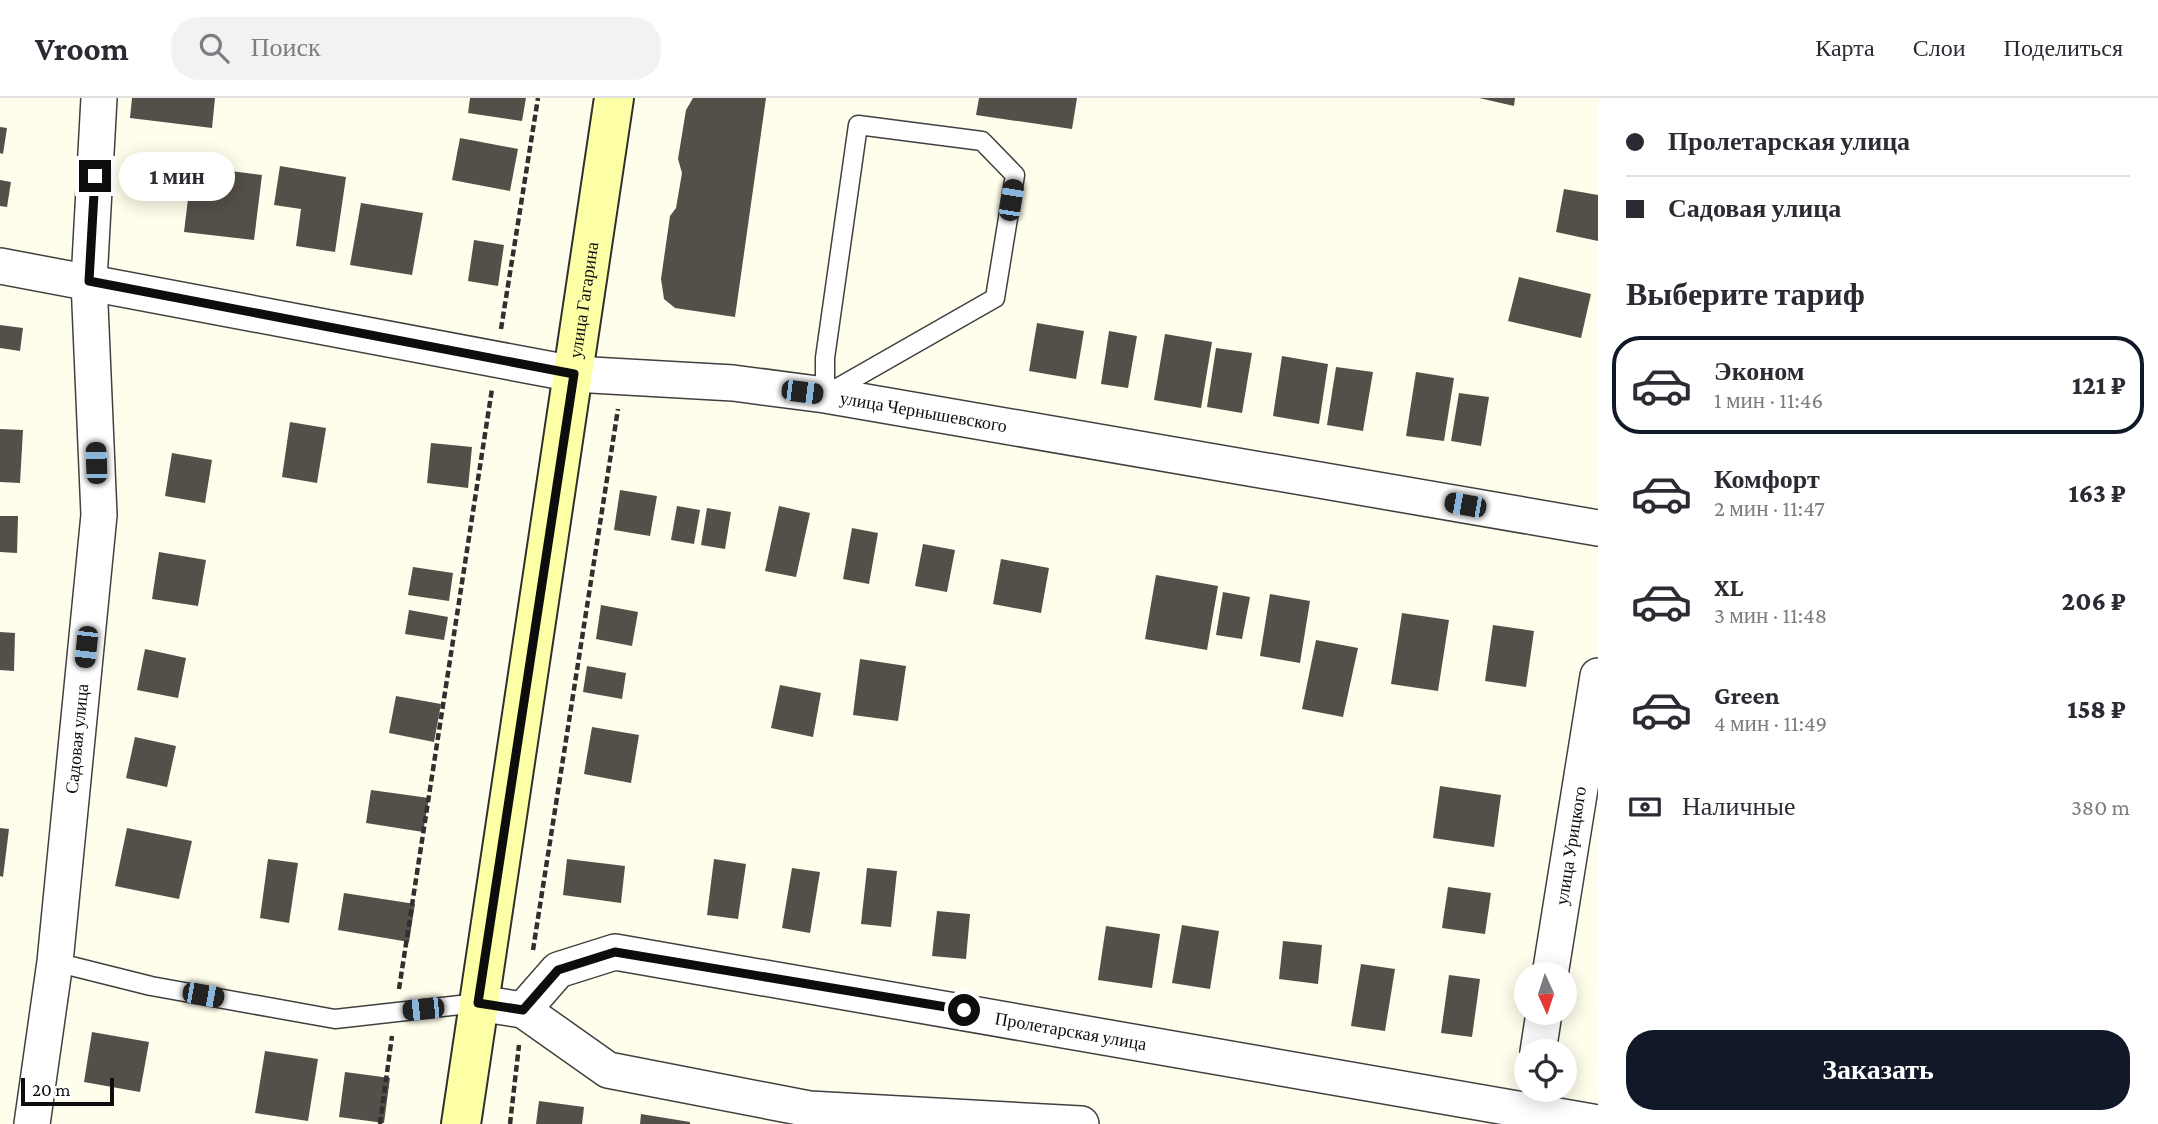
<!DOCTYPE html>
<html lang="ru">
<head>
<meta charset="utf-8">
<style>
  :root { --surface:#fff; --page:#f2f2f3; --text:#2b2b33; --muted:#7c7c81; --line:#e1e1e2; --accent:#111827 }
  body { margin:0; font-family:"Crimson Pro",serif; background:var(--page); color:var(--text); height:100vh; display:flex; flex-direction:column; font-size:26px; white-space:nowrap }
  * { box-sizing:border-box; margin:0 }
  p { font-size:23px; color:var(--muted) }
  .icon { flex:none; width:38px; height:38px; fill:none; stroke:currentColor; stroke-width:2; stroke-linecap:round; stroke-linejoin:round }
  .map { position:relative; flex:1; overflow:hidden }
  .panel { display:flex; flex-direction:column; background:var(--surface); width:560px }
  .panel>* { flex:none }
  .hud { display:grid; align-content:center; height:154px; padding:0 28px; background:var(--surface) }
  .needle { width:46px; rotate:177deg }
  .buttons { position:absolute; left:1514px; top:864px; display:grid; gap:14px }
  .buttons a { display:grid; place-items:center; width:63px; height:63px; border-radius:50%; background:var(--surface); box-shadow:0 4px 18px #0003; font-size:35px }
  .scale { position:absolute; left:21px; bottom:18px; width:93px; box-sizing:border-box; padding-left:7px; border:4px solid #0d0d0d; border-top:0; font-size:19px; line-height:24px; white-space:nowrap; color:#0d0d0d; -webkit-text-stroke:5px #fff; paint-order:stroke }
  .end { position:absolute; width:32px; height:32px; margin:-16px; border:9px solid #0d0d0d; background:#fff; box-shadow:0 0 0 4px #fff }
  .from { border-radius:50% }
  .bubble { position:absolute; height:49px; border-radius:24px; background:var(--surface); box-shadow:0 4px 18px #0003; font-size:23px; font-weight:800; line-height:49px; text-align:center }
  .car { position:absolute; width:21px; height:42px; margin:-21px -10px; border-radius:9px; box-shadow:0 0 5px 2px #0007; background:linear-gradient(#222 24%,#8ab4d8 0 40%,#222 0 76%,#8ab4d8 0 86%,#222 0) }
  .hud b { display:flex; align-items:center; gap:24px; height:66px; font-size:26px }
  .hud b+b { border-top:2px solid var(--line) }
  .hud i { width:18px; height:18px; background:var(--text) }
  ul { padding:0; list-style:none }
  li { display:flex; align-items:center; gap:21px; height:98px; margin:0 14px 10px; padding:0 14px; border:4px solid transparent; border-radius:28px }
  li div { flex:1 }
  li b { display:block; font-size:26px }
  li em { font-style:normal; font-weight:800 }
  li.selected { border-color:var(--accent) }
  li>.icon { width:63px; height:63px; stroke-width:1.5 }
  h2 { padding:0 28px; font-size:32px; line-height:84px }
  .pay { display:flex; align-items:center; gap:18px; height:77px; padding:0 28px; font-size:26px }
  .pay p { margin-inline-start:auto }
  .action { display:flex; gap:14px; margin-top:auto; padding:14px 28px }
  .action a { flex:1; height:80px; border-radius:28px; background:var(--accent); color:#fff; font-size:28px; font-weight:800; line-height:80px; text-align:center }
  header { display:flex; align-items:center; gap:42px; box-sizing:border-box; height:98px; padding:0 35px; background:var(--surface); border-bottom:2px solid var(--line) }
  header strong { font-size:33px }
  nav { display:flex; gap:38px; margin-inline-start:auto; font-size:24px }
  .search { width:490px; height:63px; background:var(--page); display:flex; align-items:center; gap:18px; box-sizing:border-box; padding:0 24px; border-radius:28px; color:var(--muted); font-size:26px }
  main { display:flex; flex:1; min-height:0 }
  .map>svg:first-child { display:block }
  .building { fill:#554f49 }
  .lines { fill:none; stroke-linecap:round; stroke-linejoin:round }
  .service-casing { stroke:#404040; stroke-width:21 }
  .minor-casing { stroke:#404040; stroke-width:38 }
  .secondary-casing { stroke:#2f2f2f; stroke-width:42 }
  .path { stroke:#2f2f2f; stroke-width:4.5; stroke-dasharray:7 3.5; stroke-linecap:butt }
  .service { stroke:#fff; stroke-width:18 }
  .minor { stroke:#fff; stroke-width:35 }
  .secondary { stroke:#fdffa7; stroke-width:38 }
  .route { stroke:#0d0d0d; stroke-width:9 }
  .labels { text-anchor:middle; stroke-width:7; stroke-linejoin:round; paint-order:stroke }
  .street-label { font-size:18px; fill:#0d0d0d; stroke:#fff }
</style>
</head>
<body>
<header>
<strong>Vroom</strong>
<div class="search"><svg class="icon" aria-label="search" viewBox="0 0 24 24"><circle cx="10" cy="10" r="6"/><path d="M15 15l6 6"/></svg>Поиск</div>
<nav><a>Карта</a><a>Слои</a><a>Поделиться</a></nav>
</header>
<main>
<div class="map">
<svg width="1598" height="1026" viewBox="0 0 1598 1026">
  <rect width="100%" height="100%" fill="#fffeec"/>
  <!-- building -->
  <g class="building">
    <path d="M132,0H215L212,30L130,20Z"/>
    <path d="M470,0H526L522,23L468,15Z"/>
    <path d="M693,0H766L735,219L675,210L664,201L661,181L670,118L676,110L682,75L678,61L686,12Z"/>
    <path d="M979,0H1077L1072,31L976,17Z"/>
    <path d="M1479,0H1515L1514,8Z"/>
    <path d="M0,29L7,30L3,56L0,55Z"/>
    <path d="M460,40L518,51L510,93L452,82Z"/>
    <path d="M192,68L262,77L254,142L184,134Z"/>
    <path d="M280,68L346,79L335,154L296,148L301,111L274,107Z"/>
    <path d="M0,82L11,84L7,109L0,108Z"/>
    <path d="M1564,91L1598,97V143L1556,134Z"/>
    <path d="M361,105L423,115L412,177L350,167Z"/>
    <path d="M474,142L504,147L498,188L468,183Z"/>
    <path d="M1519,179L1591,196L1581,240L1508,223Z"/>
    <path d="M1037,225L1084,233L1076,281L1029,273Z"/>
    <path d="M0,227L23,230L20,253L0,250Z"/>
    <path d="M1109,233L1137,238L1128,290L1101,286Z"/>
    <path d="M1165,236L1212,244L1201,310L1154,302Z"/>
    <path d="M1216,250L1252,255L1242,315L1207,309Z"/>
    <path d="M1282,258L1328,266L1319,326L1273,318Z"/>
    <path d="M1336,269L1373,274L1363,333L1327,327Z"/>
    <path d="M1416,274L1454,280L1444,343L1406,338Z"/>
    <path d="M1459,295L1489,299L1481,348L1451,343Z"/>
    <path d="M290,324L326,330L317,385L282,379Z"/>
    <path d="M0,331L23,332L20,385L0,384Z"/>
    <path d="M431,345L472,349L468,390L427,385Z"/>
    <path d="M172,355L212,362L205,405L165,398Z"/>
    <path d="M620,392L657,398L650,438L614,432Z"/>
    <path d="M677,408L700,412L694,446L671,442Z"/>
    <path d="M779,408L810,415L796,479L765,473Z"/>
    <path d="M707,410L731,414L725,451L701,447Z"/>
    <path d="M0,418H18L17,455L0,454Z"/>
    <path d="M852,430L878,435L869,486L843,481Z"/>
    <path d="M923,446L955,452L947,494L915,488Z"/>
    <path d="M159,454L206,462L198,508L152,501Z"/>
    <path d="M1001,461L1049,470L1041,515L993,506Z"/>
    <path d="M413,469L453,475L449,503L408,497Z"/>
    <path d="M1156,477L1218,488L1207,552L1145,541Z"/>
    <path d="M1223,494L1250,499L1242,541L1216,537Z"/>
    <path d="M1270,496L1310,503L1300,565L1260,558Z"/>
    <path d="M601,507L638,514L632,548L596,541Z"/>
    <path d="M409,512L448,519L444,542L405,536Z"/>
    <path d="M1402,515L1449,522L1438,593L1391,586Z"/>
    <path d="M1493,527L1534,533L1526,589L1485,583Z"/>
    <path d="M0,534L15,535L14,573L0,572Z"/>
    <path d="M1316,542L1358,550L1343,619L1302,611Z"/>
    <path d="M145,551L186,560L178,600L137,592Z"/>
    <path d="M860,561L906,568L898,623L853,617Z"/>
    <path d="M587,568L626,575L622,601L583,594Z"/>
    <path d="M780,587L821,595L813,639L771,630Z"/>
    <path d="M396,598L441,606L434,644L389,635Z"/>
    <path d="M592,629L639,637L631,685L584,676Z"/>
    <path d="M135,639L176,648L167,689L126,680Z"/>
    <path d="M1440,688L1501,697L1494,749L1433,740Z"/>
    <path d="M371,692L429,700L423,734L366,725Z"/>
    <path d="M0,730L9,731L3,779L0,778Z"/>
    <path d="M127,730L192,743L179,801L115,788Z"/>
    <path d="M268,761L298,765L289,825L260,820Z"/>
    <path d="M567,761L625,768L621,805L563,797Z"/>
    <path d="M714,761L746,766L738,821L707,817Z"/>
    <path d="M792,770L820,774L810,835L782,830Z"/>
    <path d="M867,770L897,773L891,829L861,826Z"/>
    <path d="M1448,789L1491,795L1485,836L1442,830Z"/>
    <path d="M344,795L415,806L409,844L338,832Z"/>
    <path d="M937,813L970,816L966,861L932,858Z"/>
    <path d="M1182,827L1219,833L1210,891L1172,885Z"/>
    <path d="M1106,828L1160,836L1152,890L1098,882Z"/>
    <path d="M1283,843L1322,847L1318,886L1279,881Z"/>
    <path d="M1361,866L1395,871L1385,933L1351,928Z"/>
    <path d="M1449,877L1480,881L1472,939L1441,935Z"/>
    <path d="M92,934L149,944L140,994L84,984Z"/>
    <path d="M265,953L318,961L308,1023L255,1015Z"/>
    <path d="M345,974L390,980L384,1025L339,1019Z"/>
    <path d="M539,1003L584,1009L582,1026H536Z"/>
    <path d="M641,1016L690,1024V1026H640Z"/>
  </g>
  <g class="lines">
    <defs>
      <g id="service">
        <path d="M858,27L982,43L1015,77L995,200L825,297V260Z"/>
        <path d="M55,864L151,888L335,921L478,905"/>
      </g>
      <g id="minor">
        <path id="s1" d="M0,168L574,276L733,285L825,297L1598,430"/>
        <path id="s2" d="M1550,877L1598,578"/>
        <path id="s3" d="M478,905L523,912L558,872L615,854L1598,1025"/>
        <path d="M523,912L608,972L809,1011L1081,1026"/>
        <path d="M1538,954L1544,915"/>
        <path id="s4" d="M32,1026L55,864L99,417L89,183L99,0"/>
      </g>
      <g id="secondary">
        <path id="s5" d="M461,1026L614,0"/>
      </g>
    </defs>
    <!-- service casing -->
    <use href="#service" class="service-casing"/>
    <!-- minor casing -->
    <use href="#minor" class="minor-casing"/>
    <!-- secondary casing -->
    <use href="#secondary" class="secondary-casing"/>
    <!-- path -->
    <g class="path">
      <path d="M501,231L538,0"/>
      <path d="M533,852L618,311"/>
      <path d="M399,891L492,291"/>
      <path d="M380,1026L392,938"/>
      <path d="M510,1026L519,947"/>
    </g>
    <!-- service -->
    <use href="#service" class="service"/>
    <!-- minor -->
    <use href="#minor" class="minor"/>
    <!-- secondary -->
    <use href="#secondary" class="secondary"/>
  </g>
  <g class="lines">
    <!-- route -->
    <path class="route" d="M95,78L89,183L574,276L478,905L523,912L558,872L615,854L964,912"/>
  </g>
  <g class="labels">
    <!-- street labels -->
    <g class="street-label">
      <text dy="6" stroke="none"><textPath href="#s5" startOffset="833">улица Гагарина</textPath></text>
      <text dy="6" stroke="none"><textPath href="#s1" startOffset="936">улица Чернышевского</textPath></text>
      <text dy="6" stroke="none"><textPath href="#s4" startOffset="388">Садовая улица</textPath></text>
      <text dy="6" stroke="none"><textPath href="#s2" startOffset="131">улица Урицкого</textPath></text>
      <text dy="6" stroke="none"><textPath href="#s3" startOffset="621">Пролетарская улица</textPath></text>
    </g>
  </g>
</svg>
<div class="buttons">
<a><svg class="needle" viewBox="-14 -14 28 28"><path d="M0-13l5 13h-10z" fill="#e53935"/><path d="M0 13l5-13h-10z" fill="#7c7c81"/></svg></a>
<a><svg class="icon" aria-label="locate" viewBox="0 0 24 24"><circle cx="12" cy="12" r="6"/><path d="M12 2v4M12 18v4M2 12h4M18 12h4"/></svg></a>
</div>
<div class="scale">20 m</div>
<i class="end from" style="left:964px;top:912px"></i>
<i class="end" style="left:95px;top:78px"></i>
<div class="bubble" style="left:119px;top:54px;width:116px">1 мин</div>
<i class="car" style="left:1011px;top:102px;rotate:9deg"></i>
<i class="car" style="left:802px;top:294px;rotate:97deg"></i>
<i class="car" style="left:96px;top:365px;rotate:358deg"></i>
<i class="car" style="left:1465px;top:407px;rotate:280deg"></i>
<i class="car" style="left:86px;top:549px;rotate:186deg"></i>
<i class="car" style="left:203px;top:897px;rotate:100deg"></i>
<i class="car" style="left:423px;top:911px;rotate:264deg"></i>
</div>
<section class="panel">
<div class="hud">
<b><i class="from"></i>Пролетарская улица</b>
<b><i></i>Садовая улица</b>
</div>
<h2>Выберите тариф</h2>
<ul>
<li class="selected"><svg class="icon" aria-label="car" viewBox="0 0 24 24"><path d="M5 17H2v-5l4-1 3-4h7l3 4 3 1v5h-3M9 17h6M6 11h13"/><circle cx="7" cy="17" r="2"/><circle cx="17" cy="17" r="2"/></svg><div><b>Эконом</b><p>1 мин · 11:46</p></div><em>121 ₽</em></li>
<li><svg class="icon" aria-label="car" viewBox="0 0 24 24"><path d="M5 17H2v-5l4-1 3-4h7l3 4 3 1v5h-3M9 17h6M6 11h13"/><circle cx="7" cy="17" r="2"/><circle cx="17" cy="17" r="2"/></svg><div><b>Комфорт</b><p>2 мин · 11:47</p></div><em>163 ₽</em></li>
<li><svg class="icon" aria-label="car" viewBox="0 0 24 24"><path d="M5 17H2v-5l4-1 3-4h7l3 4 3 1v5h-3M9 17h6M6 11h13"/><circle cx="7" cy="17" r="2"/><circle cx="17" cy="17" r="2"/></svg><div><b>XL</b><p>3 мин · 11:48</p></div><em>206 ₽</em></li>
<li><svg class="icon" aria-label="car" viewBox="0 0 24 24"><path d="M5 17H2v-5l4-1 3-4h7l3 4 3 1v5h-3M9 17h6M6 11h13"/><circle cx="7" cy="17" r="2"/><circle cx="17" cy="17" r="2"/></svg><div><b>Green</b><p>4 мин · 11:49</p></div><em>158 ₽</em></li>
</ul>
<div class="pay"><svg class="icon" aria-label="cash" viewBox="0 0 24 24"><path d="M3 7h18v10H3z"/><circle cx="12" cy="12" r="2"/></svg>Наличные<p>380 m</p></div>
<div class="action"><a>Заказать</a></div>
</section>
</main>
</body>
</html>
